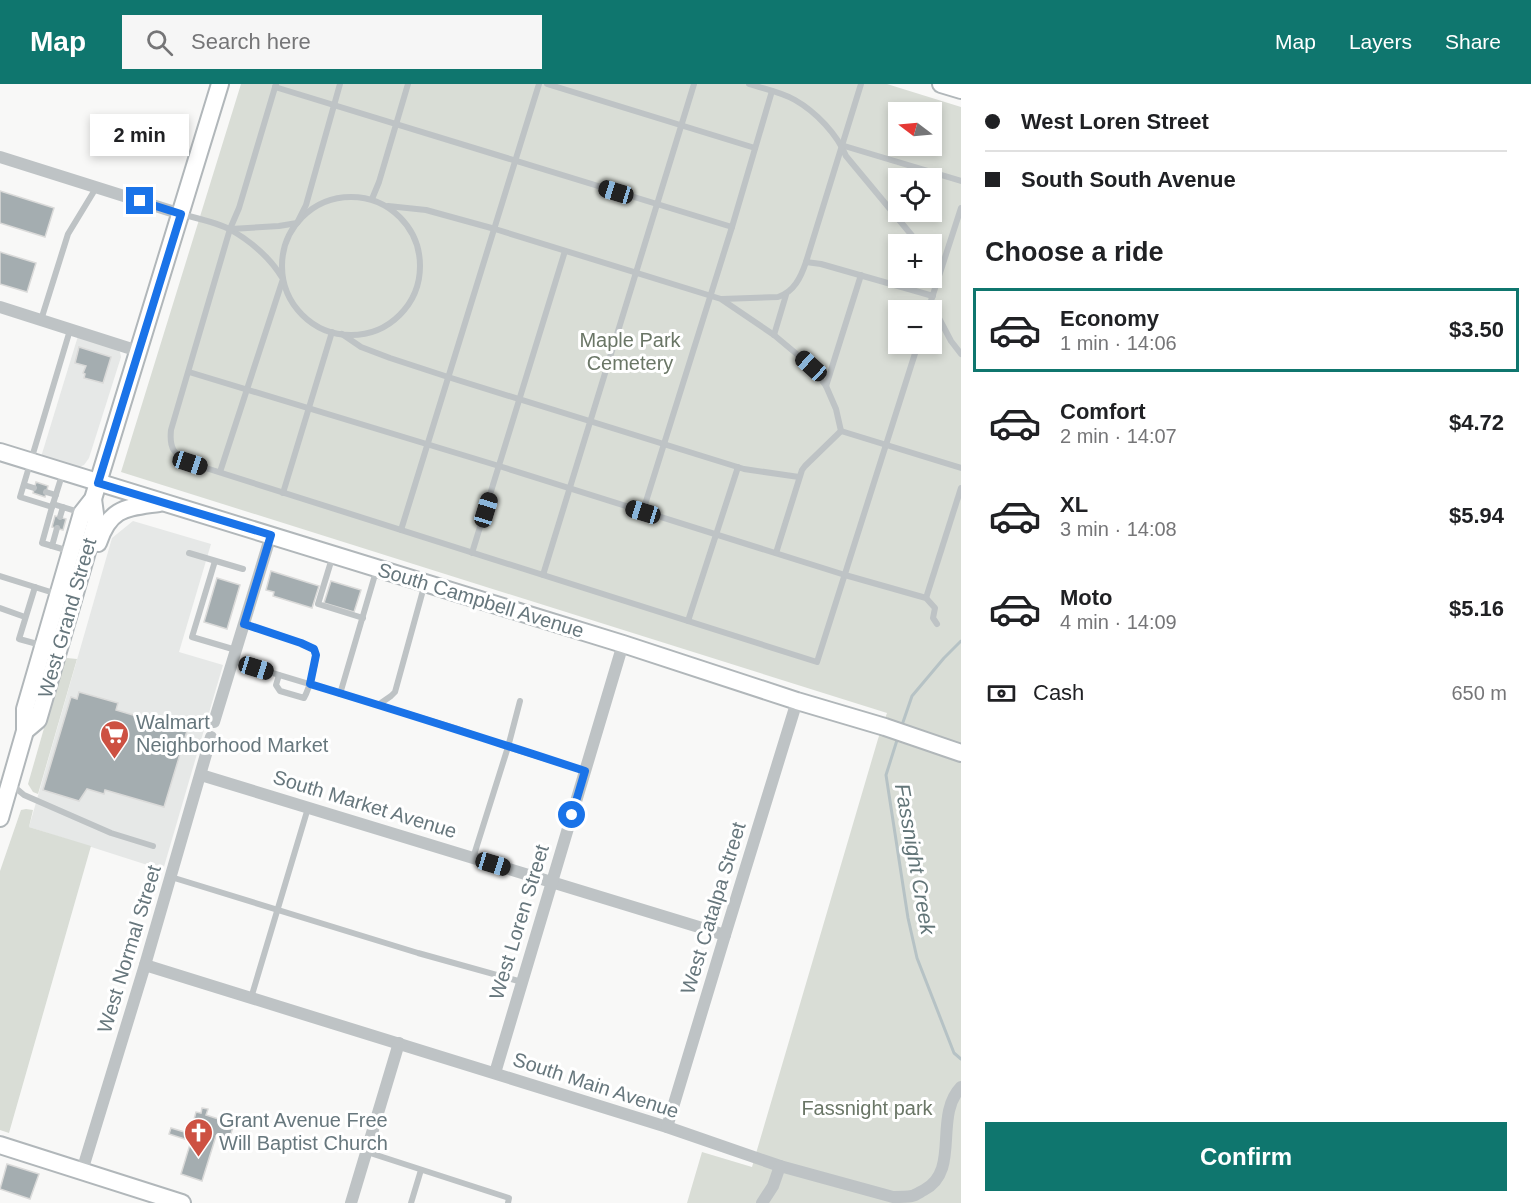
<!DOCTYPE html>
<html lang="en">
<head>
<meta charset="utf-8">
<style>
  :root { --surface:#fff; --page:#f6f6f6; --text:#202124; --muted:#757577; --line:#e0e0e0; --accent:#0f766e }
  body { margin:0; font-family:Helvetica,sans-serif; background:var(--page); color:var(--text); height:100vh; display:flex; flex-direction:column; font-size:22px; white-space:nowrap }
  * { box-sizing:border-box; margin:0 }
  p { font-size:20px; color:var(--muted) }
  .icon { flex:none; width:33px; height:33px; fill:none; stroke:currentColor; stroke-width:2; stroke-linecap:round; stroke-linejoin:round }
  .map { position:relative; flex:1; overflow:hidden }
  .details { display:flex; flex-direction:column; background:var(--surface); width:570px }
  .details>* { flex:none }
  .banner { display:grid; align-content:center; height:132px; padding:0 24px; background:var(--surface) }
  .needle { width:39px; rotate:286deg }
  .tools { position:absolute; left:888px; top:18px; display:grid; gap:12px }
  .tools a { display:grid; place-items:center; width:54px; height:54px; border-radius:0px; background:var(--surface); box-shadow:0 3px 9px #0003; font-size:30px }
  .end { position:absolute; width:27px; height:27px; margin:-14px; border:8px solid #1a73e8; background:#fff; box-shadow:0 0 0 3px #fff }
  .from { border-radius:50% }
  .bubble { position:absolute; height:42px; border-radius:0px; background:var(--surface); box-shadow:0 3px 9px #0003; font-size:20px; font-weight:700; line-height:42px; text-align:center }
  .car { position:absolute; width:18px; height:36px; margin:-18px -9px; border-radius:8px; box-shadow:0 0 4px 2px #0007; background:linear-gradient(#222 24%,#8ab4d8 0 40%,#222 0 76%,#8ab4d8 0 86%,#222 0) }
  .banner b { display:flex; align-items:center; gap:21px; height:57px; font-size:22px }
  .banner b+b { border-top:2px solid var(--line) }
  .banner i { width:15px; height:15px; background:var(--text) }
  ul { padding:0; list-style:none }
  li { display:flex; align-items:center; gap:18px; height:84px; margin:0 12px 9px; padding:0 12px; border:3px solid transparent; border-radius:0px }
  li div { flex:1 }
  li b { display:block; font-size:22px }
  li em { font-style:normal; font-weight:700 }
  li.on { border-color:var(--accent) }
  li>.icon { width:54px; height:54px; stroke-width:1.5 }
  h2 { padding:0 24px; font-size:27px; line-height:72px }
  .pay { display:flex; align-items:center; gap:15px; height:66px; padding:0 24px; font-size:22px }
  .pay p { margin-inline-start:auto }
  .action { display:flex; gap:12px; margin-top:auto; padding:12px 24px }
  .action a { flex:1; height:69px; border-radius:0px; background:var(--accent); color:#fff; font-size:24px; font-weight:700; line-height:69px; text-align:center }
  header { display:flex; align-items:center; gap:36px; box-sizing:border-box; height:84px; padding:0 30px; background:var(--accent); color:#fff }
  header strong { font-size:28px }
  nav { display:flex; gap:33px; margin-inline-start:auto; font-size:21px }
  .search { width:420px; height:54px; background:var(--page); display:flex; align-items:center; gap:15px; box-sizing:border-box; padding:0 21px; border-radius:0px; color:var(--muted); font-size:22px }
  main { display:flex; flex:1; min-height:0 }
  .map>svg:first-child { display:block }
  .built { fill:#e6e8e7 }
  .green { fill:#d9ddd6; fill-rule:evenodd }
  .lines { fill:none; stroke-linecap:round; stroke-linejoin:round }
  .stream { stroke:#b6c2c5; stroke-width:3 }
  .building { fill:#a4adb0; stroke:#dadad9; stroke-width:1.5 }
  .secondary-casing { stroke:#b1b7ba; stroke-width:20 }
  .service { stroke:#bec3c5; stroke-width:6 }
  .minor { stroke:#bec3c5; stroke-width:12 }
  .secondary { stroke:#fff; stroke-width:16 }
  .route { stroke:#1a73e8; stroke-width:8 }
  .labels { text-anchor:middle; stroke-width:6; stroke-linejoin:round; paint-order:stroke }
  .park-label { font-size:20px; fill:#6a7666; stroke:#fff }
  .street-label { font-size:20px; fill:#67777d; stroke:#fff }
  .poi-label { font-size:20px; fill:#67777d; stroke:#fff; text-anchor:start }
  .water-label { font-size:21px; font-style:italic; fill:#627578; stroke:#fff }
</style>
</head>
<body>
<header>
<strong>Map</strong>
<div class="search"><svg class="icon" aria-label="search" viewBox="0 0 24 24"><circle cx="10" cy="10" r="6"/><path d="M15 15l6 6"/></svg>Search here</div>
<nav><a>Map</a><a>Layers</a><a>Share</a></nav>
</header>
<main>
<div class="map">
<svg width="961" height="1119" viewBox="0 0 961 1119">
  <rect width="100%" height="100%" fill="#f8f8f7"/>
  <!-- built -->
  <g class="built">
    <path d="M78,252L117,265L120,268L121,273L89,374L84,381L77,384L41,373Z"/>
    <path d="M133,437L211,460L179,568L223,581L163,786L29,743L112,454Z"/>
  </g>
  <!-- green -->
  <g class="green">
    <path d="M241,0H887L961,23V1119H687L702,1068L752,1083L878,655L887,629L121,388ZM898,28H932V62H898ZM898,94H932V128H898ZM898,160H932V194H898ZM898,226H932V260H898Z"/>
    <path d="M67,574L77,575L38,710L33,708L28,700L63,578Z"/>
    <path d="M26,725L33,726L29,743L91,762L9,1049L0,1046V787L21,726Z"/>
  </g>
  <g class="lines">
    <!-- stream -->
    <g class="stream">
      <path d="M901,644L912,612L944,574L961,557"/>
      <path d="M898,653L886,691L908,834L917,874L954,969L961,975"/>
    </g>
  </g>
  <!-- building -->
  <g class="building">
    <path d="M0,107L54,124L45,153L0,139Z"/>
    <path d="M0,168L36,179L27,208L0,200Z"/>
    <path d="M79,263L111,273L103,299L84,294L85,290L83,289L86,282L75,279Z"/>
    <path d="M36,398L48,402L45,413L33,409Z"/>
    <path d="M55,432L66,435L63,446L52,443Z"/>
    <path d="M271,487L319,502L312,524L273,512L274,508L266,506Z"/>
    <path d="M217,494L240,501L227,545L204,538Z"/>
    <path d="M331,497L361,506L354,528L324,519Z"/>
    <path d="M79,608L118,619L116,626L187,647L164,723L105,706L104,710L87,705L79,717L43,706L71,613L77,615Z"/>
    <path d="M202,1024L208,1025L206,1031L234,1040L229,1056L216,1052L202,1097L181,1090L191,1057L169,1050L171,1044L188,1049L190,1043H192L196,1028L201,1029Z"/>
    <path d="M7,1080L39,1090L30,1115L0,1105Z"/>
  </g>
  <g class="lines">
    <defs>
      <g id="secondary">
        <path d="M941,0L961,6"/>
        <path d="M0,368L623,560L797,617L885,643L961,669"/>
        <path d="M98,459C110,423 126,424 159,419"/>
        <path d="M25,647L38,636L96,437L93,415"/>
        <path d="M0,734L25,647V625L82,429L93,415L220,0"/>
        <path d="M0,1061L182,1119"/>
      </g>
    </defs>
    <!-- secondary casing -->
    <use href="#secondary" class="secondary-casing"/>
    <!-- service -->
    <g class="service">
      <path d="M276,0L239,124L230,145L171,346C169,365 174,370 190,379L817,578L918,260"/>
      <path d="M547,0L755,64"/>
      <path d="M749,0C764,5 781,8 795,16C816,28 837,50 846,72L919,160"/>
      <path d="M275,3L732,143"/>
      <path d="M841,61L961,97"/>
      <circle cx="351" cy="182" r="69"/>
      <path d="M372,115L379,98L408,0"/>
      <path d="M388,122L426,126L495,145L721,215L774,251L811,282L826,302L836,325L841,347"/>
      <path d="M181,130C196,134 219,139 231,146C252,158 271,175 283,195L220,388"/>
      <path d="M231,145L279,142L297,139L306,121L340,0"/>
      <path d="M932,177L939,193"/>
      <path d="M806,178L821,180L933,212"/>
      <path d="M722,215L778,213C794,208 801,193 806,178L861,0"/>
      <path d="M931,219L951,257L961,270"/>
      <path d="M928,226L961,124"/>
      <path d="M41,236L68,150L96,104"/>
      <path d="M342,250L361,263L390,274L448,293L744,385L799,393"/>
      <path d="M774,251L786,211"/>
      <path d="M189,288L499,382L845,491L926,514L935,524L933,534L937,540"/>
      <path d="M826,302L861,191"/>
      <path d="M841,347L961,384"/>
      <path d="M63,388L52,423L20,413L70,246"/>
      <path d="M24,401L34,404"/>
      <path d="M46,408L56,411"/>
      <path d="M283,409L332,248"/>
      <path d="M53,420L82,429"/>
      <path d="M52,423L42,459L69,467"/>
      <path d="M643,427L732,143L772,7"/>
      <path d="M60,433L63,423"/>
      <path d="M401,446C446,297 494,149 539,0"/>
      <path d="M52,462L57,444"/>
      <path d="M189,469L243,485"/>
      <path d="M472,469L565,167"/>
      <path d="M776,469L802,386L805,382L841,347"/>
      <path d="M333,471L318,520L363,534"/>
      <path d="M215,477L192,553L236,566"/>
      <path d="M543,491L694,0"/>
      <path d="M0,492L57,510"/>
      <path d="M35,503L19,555L41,561"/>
      <path d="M926,514L961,404"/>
      <path d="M0,524L25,533"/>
      <path d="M688,537L738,383"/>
      <path d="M244,540C255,544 309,559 314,565C320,571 308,607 304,614L280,607L276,601L279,591"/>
      <path d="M233,577L455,644L508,663L520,617"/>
      <path d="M340,610L377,484"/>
      <path d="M378,621L391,612L395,608L425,499"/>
      <path d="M11,700L24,711L111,749L153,762"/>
      <path d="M473,774L508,663L585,687"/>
      <path d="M171,793L418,869L522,898"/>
      <path d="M251,914L308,724"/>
      <path d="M367,1068L509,1114L508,1119"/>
      <path d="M411,1119L421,1086"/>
    </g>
    <!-- minor -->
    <g class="minor">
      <path d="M0,73L181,130"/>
      <path d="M0,223L138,267"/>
      <path d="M214,638L271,451"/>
      <path d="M201,691L725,851"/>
      <path d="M145,881L667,1043L780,1082L893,1113C899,1113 906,1113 912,1112C916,1111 920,1108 924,1106C961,1087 933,1032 961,1003"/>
      <path d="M495,989L623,560"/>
      <path d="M667,1043L725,851L797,617"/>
      <path d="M82,1087L145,881L211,653"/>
      <path d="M351,1119L399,959"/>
      <path d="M762,1119L773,1102L780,1082"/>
    </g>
    <!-- secondary -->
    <use href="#secondary" class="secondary"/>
  </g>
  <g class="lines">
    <!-- route -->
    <path class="route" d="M140,117L181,130L98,399L271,451L244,540L301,559L314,565L316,571L310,600C402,628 493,657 585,687L572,731"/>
  </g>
  <!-- icons -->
  <defs>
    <symbol id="supermarket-pin" viewBox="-11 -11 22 30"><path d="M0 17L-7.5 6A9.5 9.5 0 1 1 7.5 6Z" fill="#cd5142" stroke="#fff"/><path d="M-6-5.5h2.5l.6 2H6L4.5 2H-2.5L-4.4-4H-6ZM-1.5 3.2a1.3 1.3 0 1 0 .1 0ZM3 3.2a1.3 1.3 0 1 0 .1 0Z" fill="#fff"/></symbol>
    <symbol id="church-pin" viewBox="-11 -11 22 30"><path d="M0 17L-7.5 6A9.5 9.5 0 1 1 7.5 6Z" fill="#cd5142" stroke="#fff"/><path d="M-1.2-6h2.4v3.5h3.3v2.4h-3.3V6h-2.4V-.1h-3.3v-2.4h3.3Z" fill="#fff"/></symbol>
  </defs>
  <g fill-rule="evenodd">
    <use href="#supermarket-pin" x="98" y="634" width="33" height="45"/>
    <use href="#church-pin" x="182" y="1032" width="33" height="45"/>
  </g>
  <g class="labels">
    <!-- park labels -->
    <g class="park-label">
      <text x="630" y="263">Maple Park<tspan x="630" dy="23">Cemetery</tspan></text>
      <text x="867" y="1031">Fassnight park</text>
    </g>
    <!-- street labels -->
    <g class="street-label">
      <text transform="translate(481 516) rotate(17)" y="7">South Campbell Avenue</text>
      <text transform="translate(67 534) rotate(-74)" y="7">West Grand Street</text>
      <text transform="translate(365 720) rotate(17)" y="7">South Market Avenue</text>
      <text transform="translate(713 824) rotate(-73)" y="7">West Catalpa Street</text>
      <text transform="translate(519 838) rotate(-73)" y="7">West Loren Street</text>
      <text transform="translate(129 865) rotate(-73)" y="7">West Normal Street</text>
      <text transform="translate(596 1001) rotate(18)" y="7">South Main Avenue</text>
    </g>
    <!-- poi labels -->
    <g class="poi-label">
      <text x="136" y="645">Walmart<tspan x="136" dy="23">Neighborhood Market</tspan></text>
      <text x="219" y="1043">Grant Avenue Free<tspan x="219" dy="23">Will Baptist Church</tspan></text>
    </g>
    <!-- water labels -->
    <g class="water-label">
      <text transform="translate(915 775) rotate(80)" y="7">Fassnight Creek</text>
    </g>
  </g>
</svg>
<div class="tools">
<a><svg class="needle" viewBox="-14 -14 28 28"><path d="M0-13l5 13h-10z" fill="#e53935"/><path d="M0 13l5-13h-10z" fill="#757577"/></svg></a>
<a><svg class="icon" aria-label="locate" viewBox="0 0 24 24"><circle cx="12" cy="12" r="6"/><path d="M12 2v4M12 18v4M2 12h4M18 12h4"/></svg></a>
<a>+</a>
<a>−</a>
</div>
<i class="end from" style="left:572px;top:731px"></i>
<i class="end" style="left:140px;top:117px"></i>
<div class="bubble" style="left:90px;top:30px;width:99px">2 min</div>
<i class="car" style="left:616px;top:108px;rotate:287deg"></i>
<i class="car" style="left:811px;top:282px;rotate:312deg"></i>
<i class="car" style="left:190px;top:379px;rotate:108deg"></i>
<i class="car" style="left:486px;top:426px;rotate:17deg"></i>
<i class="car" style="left:643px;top:428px;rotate:287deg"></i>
<i class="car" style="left:256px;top:584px;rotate:107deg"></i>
<i class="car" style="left:493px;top:780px;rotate:107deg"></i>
</div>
<section class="details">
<div class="banner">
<b><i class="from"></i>West Loren Street</b>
<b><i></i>South South Avenue</b>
</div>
<h2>Choose a ride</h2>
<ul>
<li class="on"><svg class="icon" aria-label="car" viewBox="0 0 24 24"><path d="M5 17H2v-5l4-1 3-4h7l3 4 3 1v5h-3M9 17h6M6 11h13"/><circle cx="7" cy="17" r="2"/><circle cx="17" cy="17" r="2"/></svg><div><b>Economy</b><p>1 min · 14:06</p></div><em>$3.50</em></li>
<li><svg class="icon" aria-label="car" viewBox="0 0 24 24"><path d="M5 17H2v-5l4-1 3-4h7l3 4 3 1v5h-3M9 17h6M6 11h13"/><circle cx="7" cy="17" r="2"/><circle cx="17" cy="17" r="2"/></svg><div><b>Comfort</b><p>2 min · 14:07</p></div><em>$4.72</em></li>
<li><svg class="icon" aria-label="car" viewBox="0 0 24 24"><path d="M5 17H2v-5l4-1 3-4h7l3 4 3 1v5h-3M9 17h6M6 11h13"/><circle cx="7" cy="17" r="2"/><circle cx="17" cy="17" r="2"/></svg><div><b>XL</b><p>3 min · 14:08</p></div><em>$5.94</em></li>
<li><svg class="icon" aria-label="car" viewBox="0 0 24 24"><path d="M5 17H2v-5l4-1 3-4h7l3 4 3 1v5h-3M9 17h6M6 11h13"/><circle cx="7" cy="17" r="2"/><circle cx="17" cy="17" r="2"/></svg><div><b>Moto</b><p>4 min · 14:09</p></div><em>$5.16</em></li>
</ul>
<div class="pay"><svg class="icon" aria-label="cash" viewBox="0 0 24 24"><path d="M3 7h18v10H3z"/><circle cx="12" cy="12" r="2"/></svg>Cash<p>650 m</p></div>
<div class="action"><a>Confirm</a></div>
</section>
</main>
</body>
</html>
